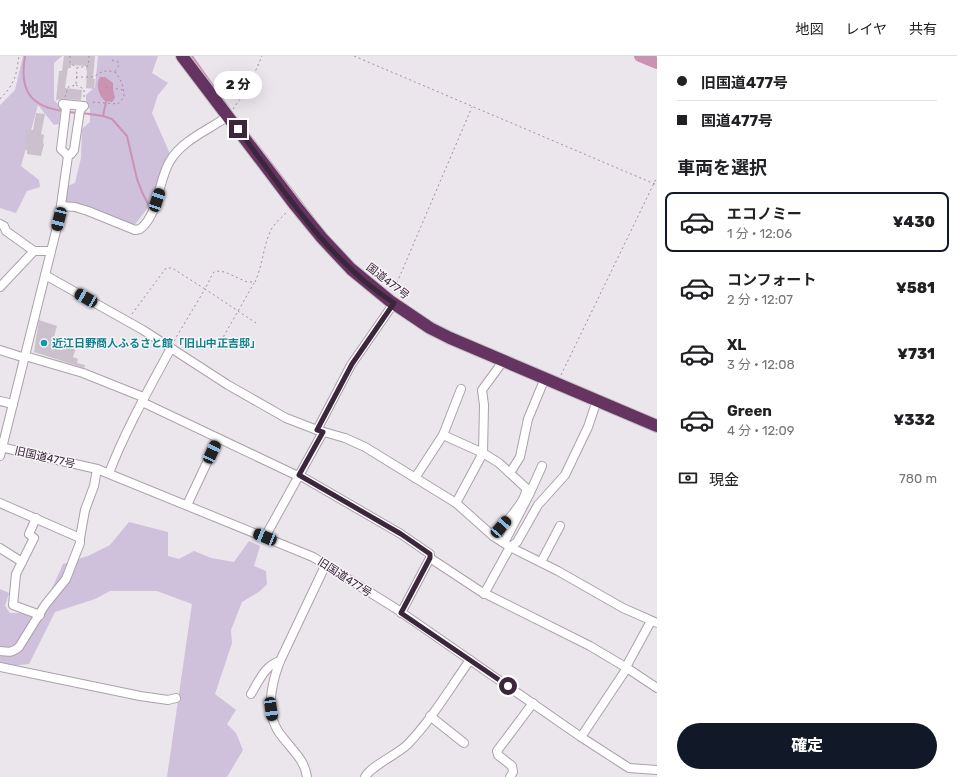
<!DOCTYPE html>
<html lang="ja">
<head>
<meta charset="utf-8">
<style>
  :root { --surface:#fff; --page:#f2f2f2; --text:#202124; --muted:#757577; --line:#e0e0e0; --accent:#111827 }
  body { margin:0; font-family:Rubik,"Noto Sans JP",sans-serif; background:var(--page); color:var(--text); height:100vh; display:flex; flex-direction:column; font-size:15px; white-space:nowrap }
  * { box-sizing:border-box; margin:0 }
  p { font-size:13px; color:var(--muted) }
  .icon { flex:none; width:22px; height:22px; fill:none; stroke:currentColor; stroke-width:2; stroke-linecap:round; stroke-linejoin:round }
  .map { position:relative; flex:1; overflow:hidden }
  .drawer { display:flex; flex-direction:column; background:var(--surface); width:300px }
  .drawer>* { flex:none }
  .guide { display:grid; align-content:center; height:88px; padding:0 20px; background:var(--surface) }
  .end { position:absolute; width:18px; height:18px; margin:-9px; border:5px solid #3c263c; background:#fff; box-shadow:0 0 0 2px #fff }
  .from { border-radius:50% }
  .bubble { position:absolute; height:28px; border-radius:14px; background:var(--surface); box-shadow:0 4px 16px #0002; font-size:13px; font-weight:800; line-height:28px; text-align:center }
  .car { position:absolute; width:12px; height:24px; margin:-12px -6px; border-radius:5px; box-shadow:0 0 3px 1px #0007; background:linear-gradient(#222 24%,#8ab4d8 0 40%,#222 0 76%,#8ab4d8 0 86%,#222 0) }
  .guide b { display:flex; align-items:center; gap:14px; height:38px; font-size:15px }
  .guide b+b { border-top:1px solid var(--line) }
  .guide i { width:10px; height:10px; background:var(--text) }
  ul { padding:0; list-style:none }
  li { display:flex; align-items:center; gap:12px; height:60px; margin:0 8px 6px; padding:0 12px; border:2px solid transparent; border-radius:8px }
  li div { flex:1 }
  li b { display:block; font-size:15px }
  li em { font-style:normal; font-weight:800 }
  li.on { border-color:var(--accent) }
  li>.icon { width:36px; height:36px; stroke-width:1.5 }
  h2 { padding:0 20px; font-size:18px; line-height:48px }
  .pay { display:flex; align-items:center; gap:10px; height:44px; padding:0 20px; font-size:15px }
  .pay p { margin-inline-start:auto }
  .button { display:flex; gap:8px; margin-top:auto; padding:8px 20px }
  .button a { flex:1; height:46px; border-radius:24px; background:var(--accent); color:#fff; font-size:16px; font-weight:800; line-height:46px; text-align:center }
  header { display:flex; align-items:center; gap:24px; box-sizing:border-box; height:56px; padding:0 20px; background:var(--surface); border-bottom:1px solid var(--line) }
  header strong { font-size:19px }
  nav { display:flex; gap:22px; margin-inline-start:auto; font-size:14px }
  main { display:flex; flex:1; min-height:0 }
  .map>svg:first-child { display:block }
  .green { fill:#cfc0db }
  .water { fill:#cb93b2 }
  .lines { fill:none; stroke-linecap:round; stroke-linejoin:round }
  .stream { stroke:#cb93b2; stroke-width:2 }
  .river { stroke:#cb93b2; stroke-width:12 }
  .building { fill:#cbc1cd }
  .minor-casing { stroke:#aca0ad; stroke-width:10 }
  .highway-casing { stroke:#c8c2c8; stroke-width:14 }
  .path { stroke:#ac88ad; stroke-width:1; stroke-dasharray:2 3; stroke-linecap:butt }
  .minor { stroke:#fff; stroke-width:8 }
  .highway { stroke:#653461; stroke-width:12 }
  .route { stroke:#3c263c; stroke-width:5 }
  .culture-dot { fill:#0f9aa8; stroke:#f8f5f9; stroke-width:1.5 }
  .labels { text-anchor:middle; stroke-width:3; stroke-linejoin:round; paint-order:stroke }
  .street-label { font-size:11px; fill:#3c263c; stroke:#f8f5f9 }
  .culture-label { font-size:11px; font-weight:bold; fill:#0d838f; stroke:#f8f5f9; text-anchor:start }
</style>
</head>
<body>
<header>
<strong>地図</strong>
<nav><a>地図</a><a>レイヤ</a><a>共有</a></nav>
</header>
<main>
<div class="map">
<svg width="657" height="721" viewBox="0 0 657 721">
  <rect width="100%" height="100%" fill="#ebe5ec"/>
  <!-- green -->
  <g class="green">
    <path d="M23,0H62L54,7V44L61,51L59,68L54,69L38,49L21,110L39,124L40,131L27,135L16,157L0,152V49L15,34Z"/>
    <path d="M98,0H158L152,17L168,27L158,39L152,57L170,98L152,146L133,171L64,147L67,130L75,127L81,102L82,73L90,66V53L86,48V39L95,31Z"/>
    <path d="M129,466L168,476V500L179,503L194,495L211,502L234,506L249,485L260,490L254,510L266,515L267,528L260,535L242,546L231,574L232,587L215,638L236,654L227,668L236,677L243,694L227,721H167L192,548L157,535H110L95,543L55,556L29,608L9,610L0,606V533L9,537L5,550L10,557H41L63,508L88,500L110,489Z"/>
  </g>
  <!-- water -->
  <path class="water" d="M100,21H105L113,27V33L115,42L112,46L105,45C99,40 95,28 100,21Z"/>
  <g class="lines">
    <!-- stream -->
    <g class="stream">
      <path d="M25,0C19,34 30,51 64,55"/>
      <path d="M192,0L231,55"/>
      <path d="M68,56L78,57"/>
      <path d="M82,57L103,60L112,63L127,80L137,123L142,136L148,148"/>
      <path d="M103,60L106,46"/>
      <path d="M245,73L312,160"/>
    </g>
    <!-- river -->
    <path class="river" d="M640,0L657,7"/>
  </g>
  <!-- building -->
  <g class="building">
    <path d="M64,0H95L93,23H95L94,33L86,32L87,14H86V10L71,9V12H68L65,32L82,34L81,44L64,43L56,44L59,15H62Z"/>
    <path d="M36,57L45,58L41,78L44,79L43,87L44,88L41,100L27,98V94H25L26,73L33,74Z"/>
    <path d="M39,264L57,270L53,284L57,285V287L76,292L73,301L78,303L77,307L85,309L84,312L34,296Z"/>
  </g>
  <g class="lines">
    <defs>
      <g id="minor">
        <path d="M63,48L66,52L61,93L68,100"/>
        <path d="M61,150L75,151L88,155L135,174L140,173C159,159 158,124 170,105C182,84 209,74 228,60"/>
        <path d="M0,168L4,170L6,175L34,195"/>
        <path d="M45,219L143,274L228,329L286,362L317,374L345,382L365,391L456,447L493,480L510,491L558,515L623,552L657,567"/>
        <path d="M0,231L34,195H51"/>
        <path d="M0,294L25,302"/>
        <path d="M25,300L83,317L143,341V344"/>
        <path d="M0,345L13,348"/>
        <path d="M142,346L298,420"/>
        <path d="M317,374L351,309L394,247"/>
        <path d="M443,379L483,397L499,407L526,432C528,445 502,470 493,480"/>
        <path d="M0,391L97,413L313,501L395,552L581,681L629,712L657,714"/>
        <path d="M0,400L59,163L68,100L71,98L74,94L80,54L84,50L63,48"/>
        <path d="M109,417C126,373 149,333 171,292"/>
        <path d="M510,417L520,401L528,363L545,322"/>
        <path d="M299,419L401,478L430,498V502L480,535L590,590L627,612L657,632"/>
        <path d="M415,422L443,379L461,333"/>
        <path d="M0,447L80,482L85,454L94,430L97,413"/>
        <path d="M456,447L483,397L484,349L482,334L504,304"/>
        <path d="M187,449L218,383"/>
        <path d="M36,462L29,478L34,482L16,518L13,549L40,559"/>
        <path d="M265,481L323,376"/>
        <path d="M504,487L529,439L542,410"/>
        <path d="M0,492L22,506"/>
        <path d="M541,506L560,470"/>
        <path d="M484,538L510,491L517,486L538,449L565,419L588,371L597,344"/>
        <path d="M401,557L430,502"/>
        <path d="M0,595C9,596 12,597 19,591L45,549L66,523L80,487V482"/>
        <path d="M0,611L140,640L168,644L176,642"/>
        <path d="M626,611L651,565"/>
        <path d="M251,638C259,625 265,609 280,605"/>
        <path d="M430,660L464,687"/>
        <path d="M581,681L627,612"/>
        <path d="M307,721C305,707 298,700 289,689C284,683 278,677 275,669C266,651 273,623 280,605L326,508"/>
        <path d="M365,721C372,709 397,699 408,688C432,663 450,632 470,604"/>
        <path d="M510,721L513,716L512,710L498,699L497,695L533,647"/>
      </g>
      <path id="highway" d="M182,0L295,149L322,182L351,213L390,245L430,272L450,282L657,370"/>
    </defs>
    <!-- minor casing -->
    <use href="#minor" class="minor-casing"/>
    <!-- highway casing -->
    <use href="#highway" class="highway-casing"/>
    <!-- path -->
    <g class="path">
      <path d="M70,0V7L77,12L88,10L89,0"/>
      <path d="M354,0L657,129"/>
      <path d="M112,4L118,6L119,9L115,16"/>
      <path d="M76,21H94C101,15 106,14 115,16C121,23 124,31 124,41L118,48L90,46"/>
      <path d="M76,29L84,33V43"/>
      <path d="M106,31L123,34"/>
      <path d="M65,41L68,31L76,29L77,12"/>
      <path d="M0,43C15,27 16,21 19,0"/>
      <path d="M233,53L248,32L262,0"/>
      <path d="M393,236L472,51"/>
      <path d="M132,258L166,212H172L205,233L213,217L216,215L225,216L247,226H255C263,209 263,189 272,172C276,166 282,161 287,156"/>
      <path d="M174,285L205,233L256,267"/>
      <path d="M221,285L254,227"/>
      <path d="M561,319L657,121"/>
    </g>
    <!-- minor -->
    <use href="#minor" class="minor"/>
    <!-- highway -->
    <use href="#highway" class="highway"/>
  </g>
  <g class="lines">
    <!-- route -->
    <path class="route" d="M238,73C284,134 328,205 394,247L352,308L317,374L323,376L299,419L401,478L430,498V502L401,557L508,630"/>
  </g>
  <!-- markers -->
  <circle class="culture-dot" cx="44" cy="287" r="4"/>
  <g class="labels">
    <!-- street labels -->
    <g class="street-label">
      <text transform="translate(388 225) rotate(38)" y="4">国道477号</text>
      <text transform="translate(45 401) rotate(13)" y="4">旧国道477号</text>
      <text transform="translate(345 521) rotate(33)" y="4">旧国道477号</text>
    </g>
    <!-- culture labels -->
    <g class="culture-label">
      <text x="52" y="291">近江日野商人ふるさと館「旧山中正吉邸」</text>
    </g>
  </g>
</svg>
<i class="end from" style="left:508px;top:630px"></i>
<i class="end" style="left:238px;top:73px"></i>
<div class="bubble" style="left:214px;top:15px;width:48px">2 分</div>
<i class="car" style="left:157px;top:144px;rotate:18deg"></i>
<i class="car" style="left:59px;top:163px;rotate:194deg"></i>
<i class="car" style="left:86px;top:242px;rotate:300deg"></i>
<i class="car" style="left:212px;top:396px;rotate:25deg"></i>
<i class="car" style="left:501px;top:471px;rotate:41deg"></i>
<i class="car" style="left:265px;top:481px;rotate:292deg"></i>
<i class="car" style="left:271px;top:653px;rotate:172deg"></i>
</div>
<section class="drawer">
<div class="guide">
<b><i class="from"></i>旧国道477号</b>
<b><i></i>国道477号</b>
</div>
<h2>車両を選択</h2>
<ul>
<li class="on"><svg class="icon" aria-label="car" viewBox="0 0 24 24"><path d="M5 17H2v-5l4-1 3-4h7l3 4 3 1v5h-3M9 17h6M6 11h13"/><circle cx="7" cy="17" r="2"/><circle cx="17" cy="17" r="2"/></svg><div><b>エコノミー</b><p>1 分 · 12:06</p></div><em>¥430</em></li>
<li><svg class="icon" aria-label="car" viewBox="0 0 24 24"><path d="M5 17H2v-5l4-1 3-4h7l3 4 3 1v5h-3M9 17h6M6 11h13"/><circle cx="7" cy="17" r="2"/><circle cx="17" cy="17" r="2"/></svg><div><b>コンフォート</b><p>2 分 · 12:07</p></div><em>¥581</em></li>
<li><svg class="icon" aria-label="car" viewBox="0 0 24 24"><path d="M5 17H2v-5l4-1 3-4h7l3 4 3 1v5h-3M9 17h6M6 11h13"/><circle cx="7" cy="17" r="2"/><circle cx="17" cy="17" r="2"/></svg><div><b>XL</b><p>3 分 · 12:08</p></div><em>¥731</em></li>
<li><svg class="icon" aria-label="car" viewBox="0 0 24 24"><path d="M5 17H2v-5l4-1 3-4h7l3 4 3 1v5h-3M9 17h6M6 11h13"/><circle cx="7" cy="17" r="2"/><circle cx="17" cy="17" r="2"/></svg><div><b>Green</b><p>4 分 · 12:09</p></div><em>¥332</em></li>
</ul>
<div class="pay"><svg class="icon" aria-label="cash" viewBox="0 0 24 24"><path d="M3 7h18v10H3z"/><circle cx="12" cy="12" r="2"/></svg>現金<p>780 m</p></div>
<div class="button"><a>確定</a></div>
</section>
</main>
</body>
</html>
